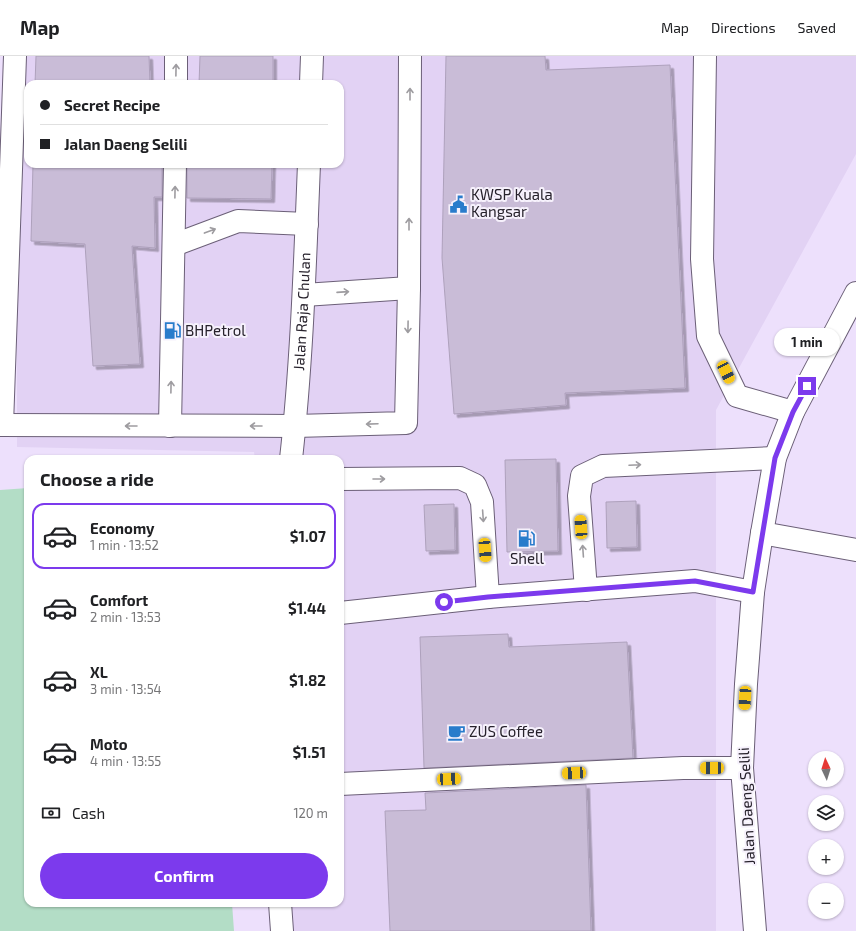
<!DOCTYPE html>
<html lang="en">
<head>
<meta charset="utf-8">
<style>
  :root { --surface:#fff; --page:#f6f6f6; --text:#202124; --muted:#757577; --line:#e0e0e0; --accent:#7c3aed }
  body { margin:0; font-family:"Exo 2",sans-serif; background:var(--page); color:var(--text); height:100vh; display:flex; flex-direction:column; font-size:15px; white-space:nowrap }
  * { box-sizing:border-box; margin:0 }
  p { font-size:13px; color:var(--muted) }
  .icon { flex:none; width:22px; height:22px; fill:none; stroke:currentColor; stroke-width:2; stroke-linecap:round; stroke-linejoin:round }
  .map { position:relative; flex:1; overflow:hidden }
  .side { position:absolute; left:24px; top:399px; width:320px; height:452px; display:flex; flex-direction:column; background:var(--surface); border-radius:12px; box-shadow:0 1px 3px #0004 }
  .side>* { flex:none }
  .top-card { position:absolute; left:24px; top:24px; width:320px; height:88px; border-radius:12px; box-shadow:0 1px 3px #0004; display:grid; align-content:center; height:88px; padding:0 16px; background:var(--surface) }
  .needle { width:26px; rotate:356deg }
  .fabs { position:absolute; left:808px; top:695px; display:grid; gap:8px }
  .fabs a { display:grid; place-items:center; width:36px; height:36px; border-radius:50%; background:var(--surface); box-shadow:0 1px 3px #0004; font-size:20px }
  .end { position:absolute; width:18px; height:18px; margin:-9px; border:5px solid #7c3aed; background:#fff; box-shadow:0 0 0 2px #fff }
  .from { border-radius:50% }
  .bubble { position:absolute; height:28px; border-radius:14px; background:var(--surface); box-shadow:0 1px 3px #0004; font-size:13px; font-weight:700; line-height:28px; text-align:center }
  .car { position:absolute; width:12px; height:24px; margin:-12px -6px; border-radius:5px; box-shadow:0 0 3px 1px #0007; background:linear-gradient(#f5c518 24%,#345 0 40%,#f5c518 0 76%,#345 0 86%,#f5c518 0) }
  .top-card b { display:flex; align-items:center; gap:14px; height:38px; font-size:15px }
  .top-card b+b { border-top:1px solid var(--line) }
  .top-card i { width:10px; height:10px; background:var(--text) }
  ul { padding:0; list-style:none }
  li { display:flex; align-items:center; gap:12px; height:66px; margin:0 8px 6px; padding:0 8px; border:2px solid transparent; border-radius:12px }
  li div { flex:1 }
  li b { display:block; font-size:15px }
  li em { font-style:normal; font-weight:700 }
  li.on { border-color:var(--accent) }
  li>.icon { width:36px; height:36px; stroke-width:1.5 }
  h2 { padding:0 16px; font-size:18px; line-height:48px }
  .pay { display:flex; align-items:center; gap:10px; height:44px; padding:0 16px; font-size:15px }
  .pay p { margin-inline-start:auto }
  .action { display:flex; gap:8px; margin-top:auto; padding:8px 16px }
  .action a { flex:1; height:46px; border-radius:24px; background:var(--accent); color:#fff; font-size:16px; font-weight:700; line-height:46px; text-align:center }
  header { display:flex; align-items:center; gap:24px; box-sizing:border-box; height:56px; padding:0 20px; background:var(--surface); border-bottom:1px solid var(--line) }
  header strong { font-size:19px }
  nav { display:flex; gap:22px; margin-inline-start:auto; font-size:14px }
  .map>svg:first-child { display:block }
  .built { fill:#e2d2f4; fill-rule:evenodd }
  .green { fill:#b3ddc6 }
  .building { fill:#c9bcd7; stroke:#aea1bc; filter:url(#shadow) }
  .lines { fill:none; stroke-linecap:round; stroke-linejoin:round }
  .minor-casing { stroke:#6b5f77; stroke-width:24 }
  .highway-casing { stroke:#6b5f77; stroke-width:24 }
  .minor { stroke:#fff; stroke-width:22 }
  .highway { stroke:#fff; stroke-width:22 }
  .oneway { stroke:#9e9ca0 }
  .route { stroke:#7c3aed; stroke-width:5 }
  .labels { text-anchor:middle; stroke-width:4; stroke-linejoin:round; paint-order:stroke }
  .poi-label { font-size:15px; fill:#27222c; stroke:#f6f1fc; text-anchor:start }
  .street-label { font-size:15px; fill:#27222c; stroke:#f6f1fc }
</style>
</head>
<body>
<header>
<strong>Map</strong>
<nav><a>Map</a><a>Directions</a><a>Saved</a></nav>
</header>
<div class="map">
<svg width="856" height="875" viewBox="0 0 856 875">
  <defs>
    <filter id="shadow"><feDropShadow dx="3.5" dy="3.5" stdDeviation="0" flood-color="#0004"/></filter>
  </defs>
  <rect width="100%" height="100%" fill="#ede0fc"/>
  <!-- built -->
  <path class="built" d="M17,0H856V98L716,354V875H289L287,847H340V403H255L254,396L17,391ZM28,28H340V108H28Z"/>
  <!-- green -->
  <path class="green" d="M28,432V847H232L234,875H0V434Z"/>
  <!-- building -->
  <g class="building">
    <path d="M36,0H149L150,28H35Z"/>
    <path d="M200,0H273V28H199Z"/>
    <path d="M446,0H545L546,14L670,9L685,332L565,337L566,349L454,358L442,202Z"/>
    <path d="M33,108H162V141H154L155,192L132,190L140,308L93,310L85,188L31,185Z"/>
    <path d="M187,108H272L271,143L187,142Z"/>
    <path d="M556,403L558,495L507,496L505,404Z"/>
    <path d="M636,445L637,491L607,492L606,446Z"/>
    <path d="M454,448L455,494L426,495L424,449Z"/>
    <path d="M508,578L509,591L627,586L633,702L424,712L420,581Z"/>
    <path d="M586,729L591,875H390L385,755L426,754L425,737Z"/>
  </g>
  <g class="lines">
    <defs>
      <g id="minor">
        <path d="M705,0L702,203L708,280L737,340L793,356"/>
        <path d="M176,28V0"/>
        <path d="M311,28L312,0"/>
        <path d="M174,189L238,165L307,168"/>
        <path d="M304,239L409,232L410,0"/>
        <path d="M0,369L295,370L406,367L409,232"/>
        <path d="M2,369L15,0"/>
        <path d="M170,370L175,108"/>
        <path id="s1" d="M291,403C302,305 305,206 309,108"/>
        <path d="M340,423L460,422L475,429L482,446L488,541"/>
        <path d="M762,477L856,494"/>
        <path d="M586,534L579,440L582,420L603,410L775,402"/>
        <path d="M340,557L488,541L695,525L753,536"/>
        <path d="M340,728L683,712H742"/>
        <path d="M280,847L282,875"/>
      </g>
      <path id="highway" d="M755,875L742,712L746,628L753,536L762,477L775,402L793,356L856,237"/>
    </defs>
    <!-- minor casing -->
    <use href="#minor" class="minor-casing"/>
    <!-- highway casing -->
    <use href="#highway" class="highway-casing"/>
    <!-- minor -->
    <use href="#minor" class="minor"/>
    <!-- highway -->
    <use href="#highway" class="highway"/>
  </g>
  <!-- one-way arrows -->
  <defs><path id="oneway-shaft" d="M-6 0H5M1.5-3L5.5 0L1.5 3" fill="none" stroke-width="1.6" stroke-linecap="round" stroke-linejoin="round"/></defs>
  <g class="oneway">
    <use href="#oneway-shaft" transform="translate(176 14) rotate(-89)"/>
    <use href="#oneway-shaft" transform="translate(410 38) rotate(-90)"/>
    <use href="#oneway-shaft" transform="translate(175 136) rotate(-89)"/>
    <use href="#oneway-shaft" transform="translate(409 168) rotate(-90)"/>
    <use href="#oneway-shaft" transform="translate(210 175) rotate(-20)"/>
    <use href="#oneway-shaft" transform="translate(343 236) rotate(-4)"/>
    <use href="#oneway-shaft" transform="translate(408 271) rotate(91)"/>
    <use href="#oneway-shaft" transform="translate(171 331) rotate(-89)"/>
    <use href="#oneway-shaft" transform="translate(372 368) rotate(178)"/>
    <use href="#oneway-shaft" transform="translate(131 370) rotate(-180)"/>
    <use href="#oneway-shaft" transform="translate(256 370) rotate(-180)"/>
    <use href="#oneway-shaft" transform="translate(635 409) rotate(-3)"/>
    <use href="#oneway-shaft" transform="translate(379 423)"/>
    <use href="#oneway-shaft" transform="translate(483 460) rotate(86)"/>
    <use href="#oneway-shaft" transform="translate(583 495) rotate(-94)"/>
  </g>
  <g class="lines">
    <!-- route -->
    <path class="route" d="M444,546L488,541L695,525L753,536L775,402L793,356L807,330"/>
  </g>
  <!-- icons -->
  <defs>
    <symbol id="civic-bare" viewBox="-9 -9 18 18"><path d="M-.6-6.5H3V-4.5H.6V-3L4-1V1h2V6H-6V1h2V-1L-.6-3ZM-1.2 2.5V6h2.4V2.5Z" fill="#297ccb" stroke="#f6f1fc" stroke-width="2.5" paint-order="stroke"/></symbol>
    <symbol id="fuel-bare" viewBox="-9 -9 18 18"><path d="M-5.5-6h7V0h2V4h1.3V-2.5L3-4.5l.8-.8L6-3V5H2.5V1h-1V6h-7ZM-4.2-4.7v3.2H.2V-4.7Z" fill="#297ccb" stroke="#f6f1fc" stroke-width="2.5" paint-order="stroke"/></symbol>
    <symbol id="cafe-bare" viewBox="-9 -9 18 18"><path d="M-5.5-4.5H6V0H3Q3 3.5 0 3.5H-2.5Q-5.5 3.5-5.5 0ZM3-3.2v2h1.7v-2ZM-6 4.5H4V6H-6Z" fill="#297ccb" stroke="#f6f1fc" stroke-width="2.5" paint-order="stroke"/></symbol>
  </defs>
  <g fill-rule="evenodd">
    <use href="#civic-bare" x="446" y="136" width="25" height="25"/>
    <use href="#fuel-bare" x="160" y="262" width="25" height="25"/>
    <use href="#fuel-bare" x="514" y="470" width="25" height="25"/>
    <use href="#cafe-bare" x="444" y="664" width="25" height="25"/>
  </g>
  <g class="labels">
    <!-- poi labels -->
    <g class="poi-label">
      <text x="471" y="144">KWSP Kuala<tspan x="471" dy="17">Kangsar</tspan></text>
      <text x="185" y="280">BHPetrol</text>
      <text x="527" y="508" text-anchor="middle">Shell</text>
      <text x="469" y="681">ZUS Coffee</text>
    </g>
    <!-- street labels -->
    <g class="street-label">
      <text dy="5" stroke="none"><textPath href="#s1" startOffset="148">Jalan Raja Chulan</textPath></text>
      <text transform="translate(747 750) rotate(-93)" y="5">Jalan Daeng Selili</text>
    </g>
  </g>
</svg>
<div class="fabs">
<a><svg class="needle" viewBox="-14 -14 28 28"><path d="M0-13l5 13h-10z" fill="#e53935"/><path d="M0 13l5-13h-10z" fill="#757577"/></svg></a>
<a><svg class="icon" aria-label="layers" viewBox="0 0 24 24"><path d="M12 4l9 5-9 5-9-5zM3 14l9 5 9-5"/></svg></a>
<a>+</a>
<a>−</a>
</div>
<i class="end from" style="left:444px;top:546px"></i>
<i class="end" style="left:807px;top:330px"></i>
<div class="bubble" style="left:774px;top:272px;width:66px">1 min</div>
<i class="car" style="left:726px;top:316px;rotate:154deg"></i>
<i class="car" style="left:581px;top:471px;rotate:356deg"></i>
<i class="car" style="left:485px;top:494px;rotate:176deg"></i>
<i class="car" style="left:745px;top:642px;rotate:183deg"></i>
<i class="car" style="left:712px;top:712px;rotate:270deg"></i>
<i class="car" style="left:574px;top:717px;rotate:267deg"></i>
<i class="car" style="left:449px;top:723px;rotate:87deg"></i>
<div class="top-card">
<b><i class="from"></i>Secret Recipe</b>
<b><i></i>Jalan Daeng Selili</b>
</div>
<section class="side">
<h2>Choose a ride</h2>
<ul>
<li class="on"><svg class="icon" aria-label="car" viewBox="0 0 24 24"><path d="M5 17H2v-5l4-1 3-4h7l3 4 3 1v5h-3M9 17h6M6 11h13"/><circle cx="7" cy="17" r="2"/><circle cx="17" cy="17" r="2"/></svg><div><b>Economy</b><p>1 min · 13:52</p></div><em>$1.07</em></li>
<li><svg class="icon" aria-label="car" viewBox="0 0 24 24"><path d="M5 17H2v-5l4-1 3-4h7l3 4 3 1v5h-3M9 17h6M6 11h13"/><circle cx="7" cy="17" r="2"/><circle cx="17" cy="17" r="2"/></svg><div><b>Comfort</b><p>2 min · 13:53</p></div><em>$1.44</em></li>
<li><svg class="icon" aria-label="car" viewBox="0 0 24 24"><path d="M5 17H2v-5l4-1 3-4h7l3 4 3 1v5h-3M9 17h6M6 11h13"/><circle cx="7" cy="17" r="2"/><circle cx="17" cy="17" r="2"/></svg><div><b>XL</b><p>3 min · 13:54</p></div><em>$1.82</em></li>
<li><svg class="icon" aria-label="car" viewBox="0 0 24 24"><path d="M5 17H2v-5l4-1 3-4h7l3 4 3 1v5h-3M9 17h6M6 11h13"/><circle cx="7" cy="17" r="2"/><circle cx="17" cy="17" r="2"/></svg><div><b>Moto</b><p>4 min · 13:55</p></div><em>$1.51</em></li>
</ul>
<div class="pay"><svg class="icon" aria-label="cash" viewBox="0 0 24 24"><path d="M3 7h18v10H3z"/><circle cx="12" cy="12" r="2"/></svg>Cash<p>120 m</p></div>
<div class="action"><a>Confirm</a></div>
</section>
</div>
</body>
</html>
